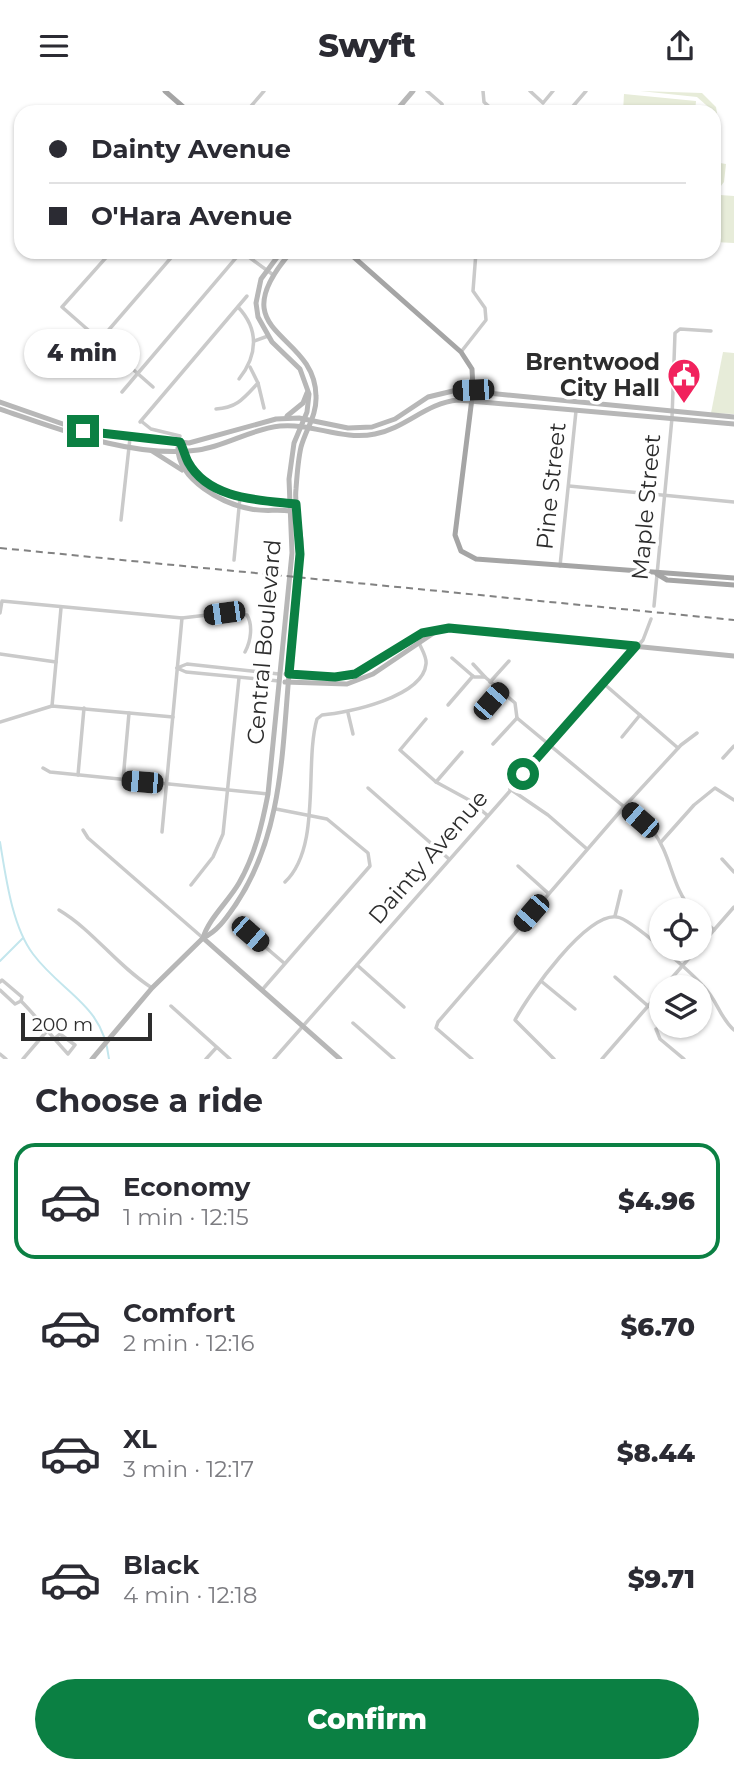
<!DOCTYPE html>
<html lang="en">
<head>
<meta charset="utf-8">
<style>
  :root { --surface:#fff; --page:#f7f7f7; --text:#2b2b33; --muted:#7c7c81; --line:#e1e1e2; --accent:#0b8043 }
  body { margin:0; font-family:Montserrat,sans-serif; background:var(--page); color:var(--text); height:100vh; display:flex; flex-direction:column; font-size:26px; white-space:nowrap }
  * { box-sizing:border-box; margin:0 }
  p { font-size:23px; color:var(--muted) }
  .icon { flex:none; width:38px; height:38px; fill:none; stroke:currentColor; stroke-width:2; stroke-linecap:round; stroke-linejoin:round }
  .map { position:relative; height:968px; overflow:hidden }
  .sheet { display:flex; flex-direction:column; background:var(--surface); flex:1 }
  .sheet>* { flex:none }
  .hud { position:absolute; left:14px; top:14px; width:707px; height:154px; border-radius:21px; box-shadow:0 2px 5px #0004; display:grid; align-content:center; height:154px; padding:0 35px; background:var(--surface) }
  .tools { position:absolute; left:649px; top:807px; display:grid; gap:14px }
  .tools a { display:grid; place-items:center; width:63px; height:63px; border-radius:50%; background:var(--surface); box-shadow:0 2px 5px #0004; font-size:35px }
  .scale { position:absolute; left:21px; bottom:18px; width:131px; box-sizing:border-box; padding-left:7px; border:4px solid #2d2d2d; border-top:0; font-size:19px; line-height:24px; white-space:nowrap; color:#2d2d2d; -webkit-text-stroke:5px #fff; paint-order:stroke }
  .end { position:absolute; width:32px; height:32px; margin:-16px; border:9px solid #0b8043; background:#fff; box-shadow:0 0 0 4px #fff }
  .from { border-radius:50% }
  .bubble { position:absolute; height:49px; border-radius:24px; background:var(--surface); box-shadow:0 2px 5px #0004; font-size:23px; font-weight:800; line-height:49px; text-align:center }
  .car { position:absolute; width:21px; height:42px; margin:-21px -10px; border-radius:9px; box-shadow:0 0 5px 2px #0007; background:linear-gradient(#222 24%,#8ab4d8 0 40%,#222 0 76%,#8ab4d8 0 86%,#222 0) }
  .hud b { display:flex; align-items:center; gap:24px; height:66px; font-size:26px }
  .hud b+b { border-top:2px solid var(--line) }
  .hud i { width:18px; height:18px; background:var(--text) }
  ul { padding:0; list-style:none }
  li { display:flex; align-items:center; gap:21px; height:116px; margin:0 14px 10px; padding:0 21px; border:4px solid transparent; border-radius:21px }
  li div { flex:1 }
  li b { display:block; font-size:26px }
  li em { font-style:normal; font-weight:800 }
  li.active { border-color:var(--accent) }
  li>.icon { width:63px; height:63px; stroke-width:1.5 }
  h2 { padding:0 35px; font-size:32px; line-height:84px }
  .primary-button { display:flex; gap:14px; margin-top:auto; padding:14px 35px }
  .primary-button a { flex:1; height:80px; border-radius:42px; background:var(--accent); color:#fff; font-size:28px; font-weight:800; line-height:80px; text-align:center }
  header { display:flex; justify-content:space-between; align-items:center; height:91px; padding:0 35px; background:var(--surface); font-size:32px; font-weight:800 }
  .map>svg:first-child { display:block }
  .green { fill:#e7ecd9 }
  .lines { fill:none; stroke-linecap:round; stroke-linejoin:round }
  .stream { stroke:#c3e6ed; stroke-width:2 }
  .street { stroke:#cacaca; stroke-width:3.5 }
  .secondary { stroke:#b7b7b7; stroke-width:5 }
  .primary { stroke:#a5a5a5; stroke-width:5 }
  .rail { stroke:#828282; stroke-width:2; stroke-dasharray:7 5; stroke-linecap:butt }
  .route { stroke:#0b8043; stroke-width:9 }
  .labels { text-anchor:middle; stroke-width:7; stroke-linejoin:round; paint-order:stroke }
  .poi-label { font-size:23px; font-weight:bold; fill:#2d2d2d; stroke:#fff; text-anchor:end }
  .street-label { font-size:23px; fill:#2d2d2d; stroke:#fff }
</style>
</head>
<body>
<header><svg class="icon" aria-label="menu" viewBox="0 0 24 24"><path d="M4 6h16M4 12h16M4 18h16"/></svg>Swyft<svg class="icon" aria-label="share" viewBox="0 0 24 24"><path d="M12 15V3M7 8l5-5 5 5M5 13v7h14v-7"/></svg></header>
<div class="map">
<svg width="734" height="968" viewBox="0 0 734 968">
  <rect width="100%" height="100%" fill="#fff"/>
  <!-- green -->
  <g class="green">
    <path d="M640,0L702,2L716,16L718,28L714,40V21L697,6Z"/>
    <path d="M624,3L696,10L695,21H623Z"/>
    <path d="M714,71L726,73L724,91L714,104Z"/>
    <path d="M720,104L734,105V152L714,151V108Z"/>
    <path d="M723,261L734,262V323L711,322Z"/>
  </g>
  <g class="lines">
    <!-- stream -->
    <g class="stream">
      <path d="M0,751C6,787 12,835 33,863C63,903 103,913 109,968"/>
      <path d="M0,870L23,847"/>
    </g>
    <!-- street -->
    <g class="street">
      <path d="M427,0L442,13L443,21"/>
      <path d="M483,0L484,11L495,21"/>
      <path d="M530,0L543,12L553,0"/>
      <path d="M401,14L409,21"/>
      <path d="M246,21L264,0"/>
      <path d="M568,21L586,0"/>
      <path d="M111,161L62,216L153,296"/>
      <path d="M242,161L272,183"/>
      <path d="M238,216C259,238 258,264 239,288"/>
      <path d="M100,249L176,161"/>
      <path d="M254,250L268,245"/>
      <path d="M461,261L486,229L485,217L473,200L476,161"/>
      <path d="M250,276L258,292L264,317"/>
      <path d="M122,301L241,161"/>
      <path d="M216,318C237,317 244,307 258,292"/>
      <path d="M141,330L151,338L180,345"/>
      <path d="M140,331L247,205"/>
      <path d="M569,395L734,411"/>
      <path d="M121,429L130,347"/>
      <path d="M234,469L240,406"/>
      <path d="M560,475L576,320"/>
      <path d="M654,515L672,327L675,242L680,238L711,240"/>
      <path d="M0,522L2,510L182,527L224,522L247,524C253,534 251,550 245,561"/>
      <path d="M0,563L56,571"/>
      <path d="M452,567L474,586H485L515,612L517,627L652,739C672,764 671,796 692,819"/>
      <path d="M473,573L485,586"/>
      <path d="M177,577L187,573L279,583"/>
      <path d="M177,577L186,581L279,590"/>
      <path d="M490,591L509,570"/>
      <path d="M603,592L678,657"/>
      <path d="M448,614L473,585"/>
      <path d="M52,615L61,517"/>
      <path d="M481,621L500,599"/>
      <path d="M348,622L353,643"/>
      <path d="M426,628L400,659L436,691L469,709L487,724"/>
      <path d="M0,631L52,615L173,626"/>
      <path d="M622,646L640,624"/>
      <path d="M493,653L517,627"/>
      <path d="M723,667L734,655"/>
      <path d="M43,677L50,681L268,703"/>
      <path d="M78,684L84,617"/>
      <path d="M123,689L129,622"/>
      <path d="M436,691L462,661"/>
      <path d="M368,697L449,768"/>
      <path d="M510,698L548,724L587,758"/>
      <path d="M83,739L88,747L203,847"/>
      <path d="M162,741L182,527"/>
      <path d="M661,751L694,714L715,697L734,709"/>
      <path d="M722,768L734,781"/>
      <path d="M518,775L548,802"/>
      <path d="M285,791C322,756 304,673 317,628L322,624C348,622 423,606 426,573C427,566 422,559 419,552"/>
      <path d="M191,794L213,766L223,743L239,587"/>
      <path d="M59,819C94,840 116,874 152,897"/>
      <path d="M615,825L621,800"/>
      <path d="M700,826L714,839"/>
      <path d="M249,838L250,843L284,872"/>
      <path d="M700,855L734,816"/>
      <path d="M357,874L404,916"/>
      <path d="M615,886L648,915"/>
      <path d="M541,890L575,918"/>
      <path d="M0,891L2,889L22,906L21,910C38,927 51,945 68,963L75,954L60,943L55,947"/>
      <path d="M664,896L697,858"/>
      <path d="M0,899L15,913L21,910"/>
      <path d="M262,899L370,775L368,762L327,728L276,718"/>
      <path d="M171,915L230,968"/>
      <path d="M353,932L394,968"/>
      <path d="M656,938L660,948L684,968"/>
      <path d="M0,963L6,968"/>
      <path d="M23,968L46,941"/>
      <path d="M206,968L216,957"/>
      <path d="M274,968L643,549L651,528"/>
      <path d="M472,968L436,937L438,931L624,716L681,654L697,642"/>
      <path d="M554,968L515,929C529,903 586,822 617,826C630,827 693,883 704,896C717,909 720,927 734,939"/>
      <path d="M602,968L662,899"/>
    </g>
    <!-- secondary -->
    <g class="secondary">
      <path d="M395,21L413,0"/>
      <path d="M0,311L83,340L189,352L276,328L299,327L348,337L372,336L395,328L428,306L457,299L734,326"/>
      <path d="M0,318C59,338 134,368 198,359C226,355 251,338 280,335C313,332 342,350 375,343C406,337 426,312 458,309L734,333"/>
      <path d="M287,325L303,312L307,302"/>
      <path d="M180,351C183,357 185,366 189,372C210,407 255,408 289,413"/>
      <path d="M178,357C178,389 223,413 251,418C264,421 277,418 290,420"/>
      <path d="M152,360L182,379"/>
      <path d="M286,583L335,586L355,583L422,542L449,537L734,565"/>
      <path d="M285,591L347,593L373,583L435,541"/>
      <path d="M203,847C209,827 228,811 239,792C255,764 262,734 268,703L292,462L289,388L294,352L307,321L309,303L300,278L272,251L258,226L256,212L261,188L281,161"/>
      <path d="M203,847L340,968"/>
      <path d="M92,968L152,897L203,847C218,840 227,826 236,813C282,744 282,663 289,583C293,539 301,495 301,451C300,433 294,416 296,398C297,384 298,369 301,356C306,338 317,324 316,305C315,239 218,245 291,161"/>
    </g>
    <!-- primary -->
    <g class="primary">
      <path d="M165,0L189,21"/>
      <path d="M348,161L461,261L472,278L473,299L455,444L461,460L476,468L734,487"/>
      <path d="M657,483L667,489L734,494"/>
    </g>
    <!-- rail -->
    <path class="rail" d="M0,457L734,529"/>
  </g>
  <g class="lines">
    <!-- route -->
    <path class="route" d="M83,340L180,351C183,357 185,365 188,371C209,409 260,409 296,413L300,463L289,583L335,586L355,583L422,542L449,537L636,555L523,683"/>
  </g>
  <!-- icons -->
  <defs>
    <symbol id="civic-pin" viewBox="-11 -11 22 30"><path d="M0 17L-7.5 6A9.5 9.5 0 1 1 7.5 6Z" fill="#f1225d" stroke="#fff"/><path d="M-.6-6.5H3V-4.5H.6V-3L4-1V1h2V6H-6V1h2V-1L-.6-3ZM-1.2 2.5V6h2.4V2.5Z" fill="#fff"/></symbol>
  </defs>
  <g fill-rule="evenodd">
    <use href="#civic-pin" x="665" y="265" width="38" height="52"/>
  </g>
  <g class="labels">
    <!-- poi labels -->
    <g class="poi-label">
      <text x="660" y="279">Brentwood<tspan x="660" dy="26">City Hall</tspan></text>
    </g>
    <!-- street labels -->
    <g class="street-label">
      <text transform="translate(551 395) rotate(-84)" y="8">Pine Street</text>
      <text transform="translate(646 416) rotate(-85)" y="8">Maple Street</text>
      <text transform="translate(264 551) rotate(-85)" y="8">Central Boulevard</text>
      <text transform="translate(428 766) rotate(-49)" y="8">Dainty Avenue</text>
    </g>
  </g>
</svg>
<div class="tools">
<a><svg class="icon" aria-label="locate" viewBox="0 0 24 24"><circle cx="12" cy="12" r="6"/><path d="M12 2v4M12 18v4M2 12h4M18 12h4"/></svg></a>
<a><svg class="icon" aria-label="layers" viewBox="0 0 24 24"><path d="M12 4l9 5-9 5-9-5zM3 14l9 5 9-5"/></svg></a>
</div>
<div class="scale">200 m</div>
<i class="end from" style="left:523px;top:683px"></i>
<i class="end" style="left:83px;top:340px"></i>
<div class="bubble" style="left:24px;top:238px;width:116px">4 min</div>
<i class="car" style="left:473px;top:299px;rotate:268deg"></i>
<i class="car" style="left:224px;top:522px;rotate:262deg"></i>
<i class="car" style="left:491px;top:610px;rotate:41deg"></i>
<i class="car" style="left:142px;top:691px;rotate:275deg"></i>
<i class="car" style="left:640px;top:729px;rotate:311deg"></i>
<i class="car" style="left:531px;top:822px;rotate:221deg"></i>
<i class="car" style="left:250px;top:843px;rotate:131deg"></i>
<div class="hud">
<b><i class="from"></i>Dainty Avenue</b>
<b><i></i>O'Hara Avenue</b>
</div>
</div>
<section class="sheet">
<h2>Choose a ride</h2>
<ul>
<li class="active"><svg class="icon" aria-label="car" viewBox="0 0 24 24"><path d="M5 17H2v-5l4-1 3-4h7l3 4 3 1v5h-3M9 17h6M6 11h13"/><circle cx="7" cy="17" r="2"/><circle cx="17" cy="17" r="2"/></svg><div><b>Economy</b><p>1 min · 12:15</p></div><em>$4.96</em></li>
<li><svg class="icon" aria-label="car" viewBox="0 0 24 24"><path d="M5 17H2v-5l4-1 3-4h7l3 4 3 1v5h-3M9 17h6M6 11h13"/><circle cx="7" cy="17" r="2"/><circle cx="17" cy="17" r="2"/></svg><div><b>Comfort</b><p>2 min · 12:16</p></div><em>$6.70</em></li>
<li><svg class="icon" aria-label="car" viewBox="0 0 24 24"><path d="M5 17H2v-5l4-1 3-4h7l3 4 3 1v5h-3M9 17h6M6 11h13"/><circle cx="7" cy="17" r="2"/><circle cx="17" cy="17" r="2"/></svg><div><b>XL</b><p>3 min · 12:17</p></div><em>$8.44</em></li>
<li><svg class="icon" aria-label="car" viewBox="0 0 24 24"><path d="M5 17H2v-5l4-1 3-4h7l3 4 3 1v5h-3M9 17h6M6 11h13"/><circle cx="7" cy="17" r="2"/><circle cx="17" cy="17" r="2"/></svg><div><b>Black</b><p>4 min · 12:18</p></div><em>$9.71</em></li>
</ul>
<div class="primary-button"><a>Confirm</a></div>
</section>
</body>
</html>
